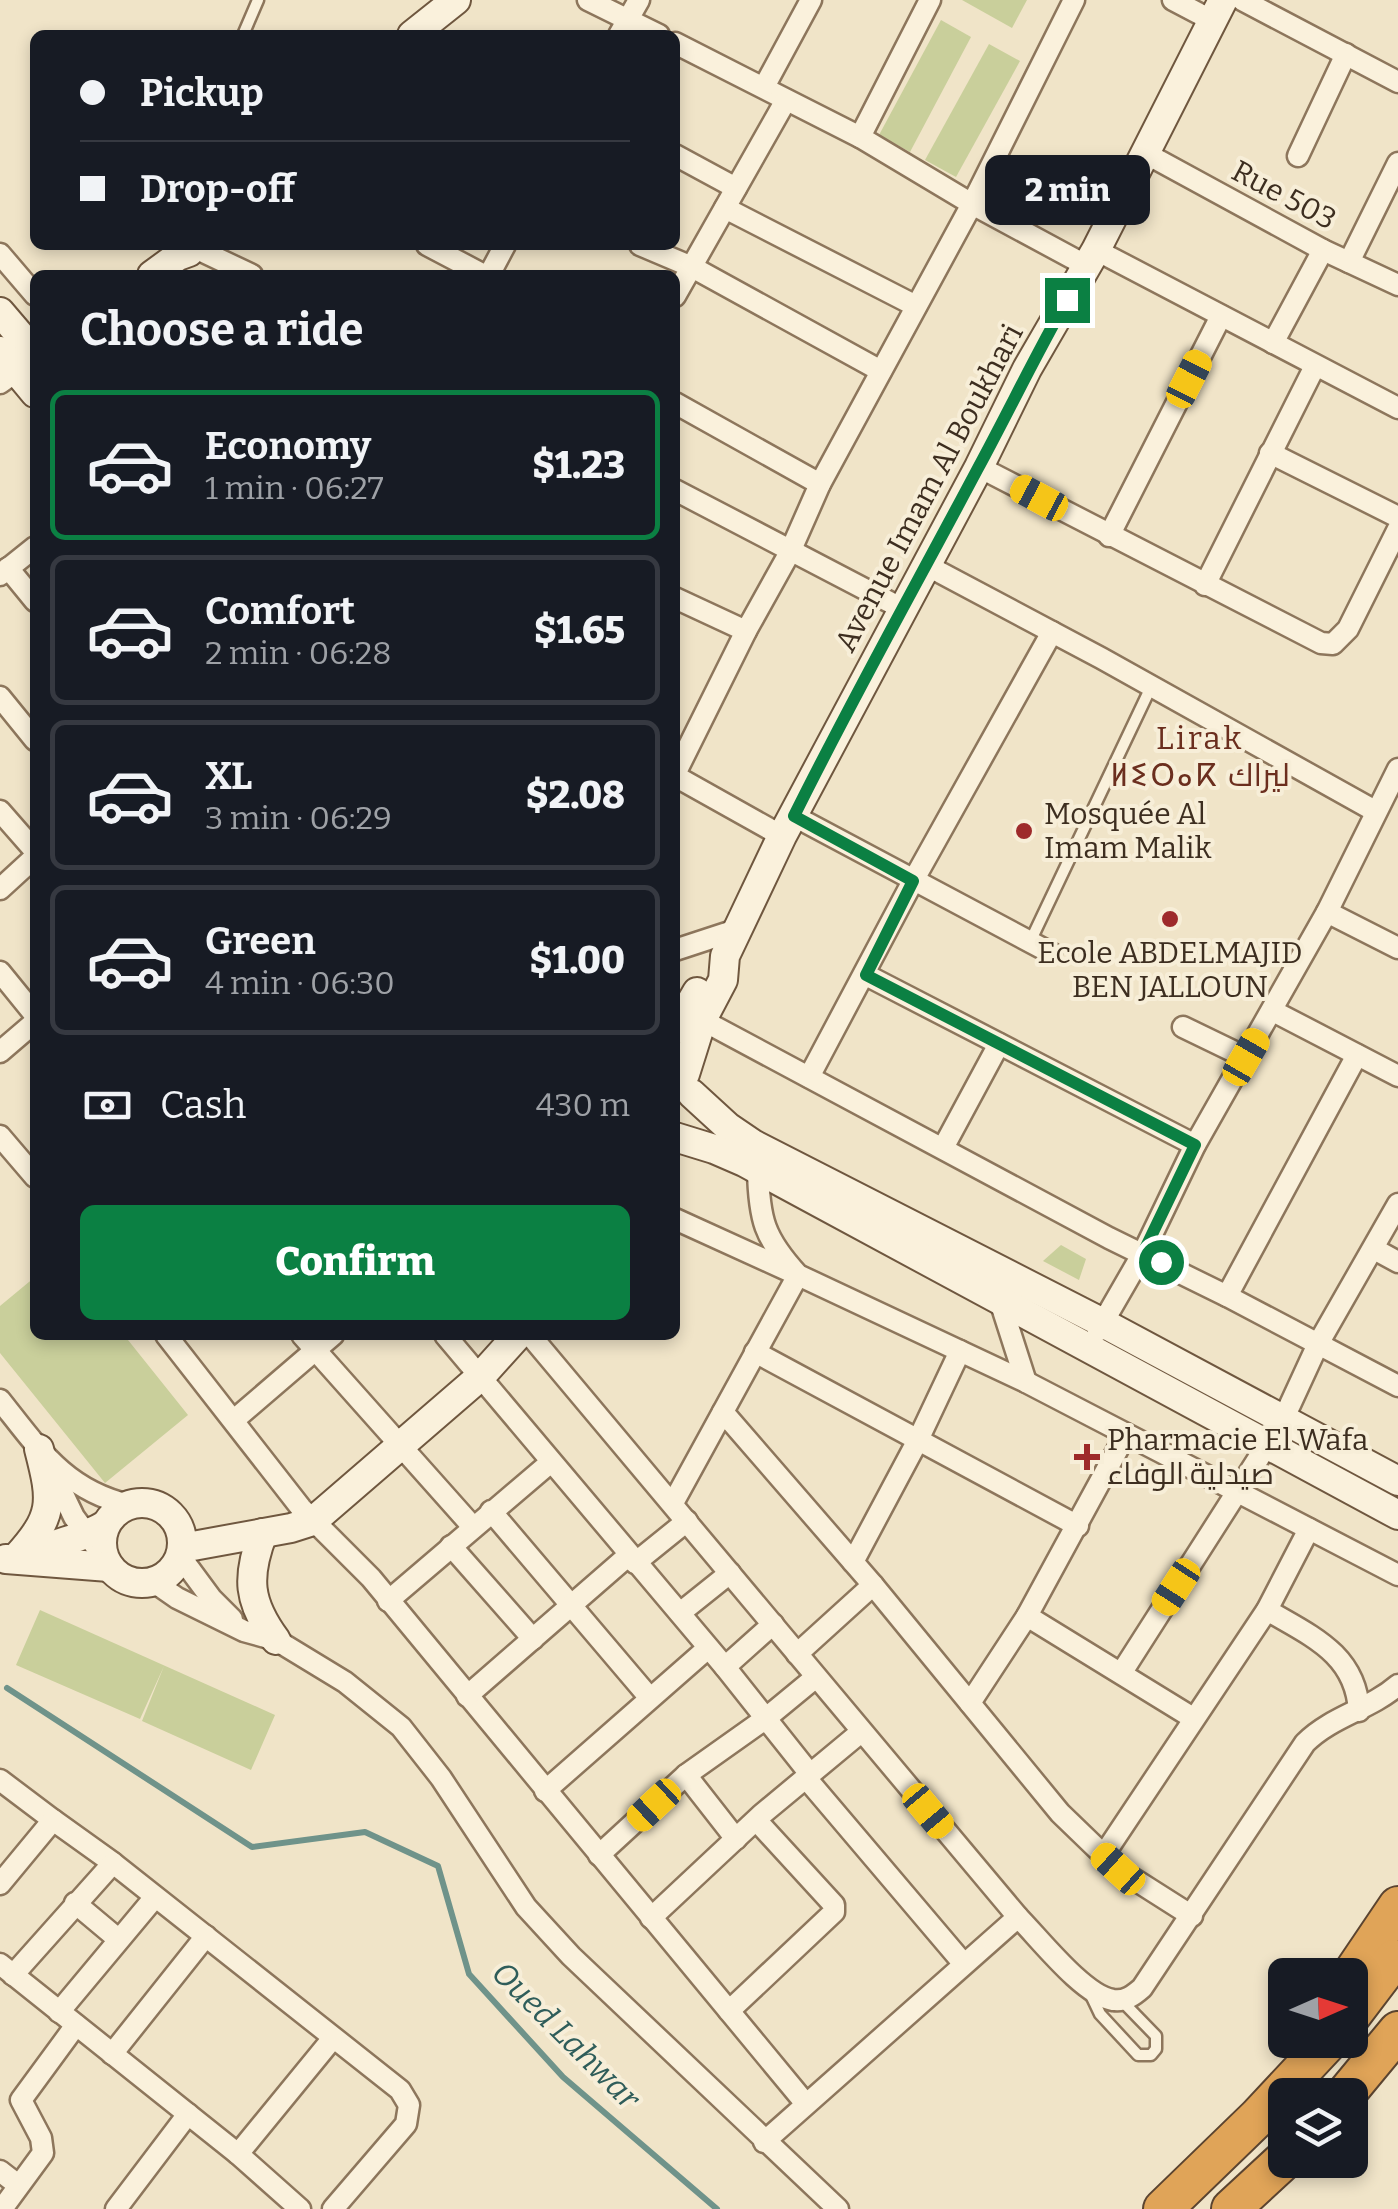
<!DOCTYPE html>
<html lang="en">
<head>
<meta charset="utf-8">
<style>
  :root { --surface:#171b24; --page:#20242c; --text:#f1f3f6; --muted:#9ea1a6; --line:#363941; --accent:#0b8043 }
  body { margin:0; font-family:Bitter,Cairo,"Noto Sans Tifinagh",serif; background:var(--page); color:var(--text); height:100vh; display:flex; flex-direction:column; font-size:38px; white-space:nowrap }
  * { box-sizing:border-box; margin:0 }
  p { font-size:32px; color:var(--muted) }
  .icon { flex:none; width:55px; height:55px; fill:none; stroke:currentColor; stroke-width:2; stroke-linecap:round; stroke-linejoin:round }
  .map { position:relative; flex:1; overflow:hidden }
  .sheet { position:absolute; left:30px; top:270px; width:650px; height:1070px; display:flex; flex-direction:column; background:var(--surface); border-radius:15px; box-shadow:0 5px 15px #0003 }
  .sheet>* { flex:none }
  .top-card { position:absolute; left:30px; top:30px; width:650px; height:220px; border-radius:15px; box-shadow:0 5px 15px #0003; display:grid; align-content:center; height:220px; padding:0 50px; background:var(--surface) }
  .needle { width:65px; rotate:87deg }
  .tools { position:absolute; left:1268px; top:1958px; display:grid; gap:20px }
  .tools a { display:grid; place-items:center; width:100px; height:100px; border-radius:15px; background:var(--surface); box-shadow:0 5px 15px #0003; font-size:50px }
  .end { position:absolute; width:45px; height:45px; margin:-22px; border:12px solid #0b8043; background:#fff; box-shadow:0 0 0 5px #fff }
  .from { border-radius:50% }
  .bubble { position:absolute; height:70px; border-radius:15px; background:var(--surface); box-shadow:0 5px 15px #0003; font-size:32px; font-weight:800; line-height:70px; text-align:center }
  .car { position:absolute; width:30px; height:60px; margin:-30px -15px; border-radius:12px; box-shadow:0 0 8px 2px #0007; background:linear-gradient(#f5c518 24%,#345 0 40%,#f5c518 0 76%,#345 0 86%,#f5c518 0) }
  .top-card b { display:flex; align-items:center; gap:35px; height:95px; font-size:38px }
  .top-card b+b { border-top:2px solid var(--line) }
  .top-card i { width:25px; height:25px; background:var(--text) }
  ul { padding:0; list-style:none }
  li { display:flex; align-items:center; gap:30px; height:150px; margin:0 20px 15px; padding:0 30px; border:5px solid var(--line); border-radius:15px }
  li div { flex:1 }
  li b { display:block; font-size:38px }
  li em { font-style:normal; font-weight:800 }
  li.current { border-color:var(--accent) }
  li>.icon { width:90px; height:90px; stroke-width:1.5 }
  h2 { padding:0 50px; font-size:45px; line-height:120px }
  .pay { display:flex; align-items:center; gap:25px; height:110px; padding:0 50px; font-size:38px }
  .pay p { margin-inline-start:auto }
  .button { display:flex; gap:20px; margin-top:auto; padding:20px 50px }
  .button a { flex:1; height:115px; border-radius:15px; background:var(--accent); color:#fff; font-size:40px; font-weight:800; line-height:115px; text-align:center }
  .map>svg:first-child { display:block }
  .green { fill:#c9cf9b }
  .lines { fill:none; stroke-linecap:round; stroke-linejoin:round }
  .stream { stroke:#6f938a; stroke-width:6 }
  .lane-casing { stroke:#8d765c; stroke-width:15 }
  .street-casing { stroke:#8d765c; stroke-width:25 }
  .secondary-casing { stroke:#6f573f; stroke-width:32 }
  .highway-casing { stroke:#5b4430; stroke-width:42 }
  .lane { stroke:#faf1dc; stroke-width:10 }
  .street { stroke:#faf1dc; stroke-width:20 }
  .secondary { stroke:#faf1dc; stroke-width:28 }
  .highway { stroke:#e0a458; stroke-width:38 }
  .route { stroke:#0b8043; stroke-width:12 }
  .poi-dot { fill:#9e2a2b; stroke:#f7eed8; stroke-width:4 }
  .labels { text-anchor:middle; stroke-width:8; stroke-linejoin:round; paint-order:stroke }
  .street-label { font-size:30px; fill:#3d2e20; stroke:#f7eed8 }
  .poi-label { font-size:30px; fill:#3d2e20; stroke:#f7eed8; text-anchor:start }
  .neighbourhood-label { font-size:32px; letter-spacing:2.5px; fill:#6b2e1e; stroke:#f7eed8 }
  .water-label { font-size:32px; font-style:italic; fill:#2f5d5a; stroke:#f7eed8 }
</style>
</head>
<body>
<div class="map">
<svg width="1398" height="2209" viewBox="0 0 1398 2209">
  <rect width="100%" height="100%" fill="#f0e4c8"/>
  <!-- green -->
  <g class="green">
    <path d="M962,0H1027L1012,28Z"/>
    <path d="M941,20L971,37L910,152L879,135Z"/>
    <path d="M989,44L1020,61L956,177L925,160Z"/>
    <path d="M1061,1245L1086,1259L1079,1280L1043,1261Z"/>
    <path d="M35,1277V1335H124L188,1415L105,1483L0,1353V1306Z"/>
    <path d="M40,1610L275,1715L251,1770L142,1721L164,1666L140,1719L16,1665Z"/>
  </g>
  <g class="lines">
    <!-- stream -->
    <path class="stream" d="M7,1688L252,1847L365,1832L438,1866L469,1974L563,2077L717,2209"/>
    <defs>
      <g id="lane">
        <path d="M243,35L258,0"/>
        <path d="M1030,942L1151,687"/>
        <path d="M1090,1993L1100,2014L1138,2055H1151L1156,2049V2036L1122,2001"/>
      </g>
      <g id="street">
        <path d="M588,0L659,35"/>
        <path d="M1173,0L1213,21"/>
        <path d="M1242,0L1398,82"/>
        <path d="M619,35L639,0"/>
        <path d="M675,43L860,137L972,204L1087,266"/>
        <path d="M764,87L811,0"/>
        <path d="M860,137L930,0"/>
        <path d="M1145,153L1323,250L1398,285"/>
        <path d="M675,155L736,188"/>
        <path d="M1298,156L1346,54"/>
        <path d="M725,208L916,306"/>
        <path d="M427,245L484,275"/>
        <path d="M640,245L692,267L881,371"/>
        <path d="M193,247L252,275"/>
        <path d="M1096,250L1398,408"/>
        <path d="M0,254L35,295"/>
        <path d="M1349,262L1398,163"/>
        <path d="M489,275L505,245"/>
        <path d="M675,296L786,100"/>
        <path d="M1273,343L1323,250"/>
        <path d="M0,383L17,371"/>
        <path d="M675,403L820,484"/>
        <path d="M1270,453L1398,517"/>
        <path d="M979,467L1321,643L1333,644L1348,629L1398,529"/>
        <path d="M675,490L901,608"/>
        <path d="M1109,536L1221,316"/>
        <path d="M926,565L1101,658L1375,811"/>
        <path d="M8,568L35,601"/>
        <path d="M0,575L35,547"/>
        <path d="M1205,585L1315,366"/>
        <path d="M675,598L746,631"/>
        <path d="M0,697L35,740"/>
        <path d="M675,774L746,631L790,552L820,484L972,204L1074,0"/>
        <path d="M675,776L782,836"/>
        <path d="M0,811L35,851"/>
        <path d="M794,816L1051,953"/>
        <path d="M0,889L35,857"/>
        <path d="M1327,912L1398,948"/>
        <path d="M675,950L736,930"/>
        <path d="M0,972L35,1015"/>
        <path d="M866,975L1195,1145"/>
        <path d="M1273,1011L1398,1076"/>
        <path d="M702,1020L1109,1238L1227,1296"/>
        <path d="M1183,1027L1245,1057"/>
        <path d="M0,1052L35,1022"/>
        <path d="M1357,1055L1227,1296L1398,1386"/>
        <path d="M809,1077L913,881L1052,632"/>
        <path d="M0,1136L35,1177"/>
        <path d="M943,1148L999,1044"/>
        <path d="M758,1170C759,1219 764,1238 798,1275L1026,1382L1398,1575"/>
        <path d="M1374,1249L1398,1262"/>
        <path d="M1000,1301L1026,1382"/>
        <path d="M1098,1331L1143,1253L1195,1145L1327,912L1398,769"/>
        <path d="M166,1335L301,1508L371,1578L806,2104"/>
        <path d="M302,1335L473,1527"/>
        <path d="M445,1335L725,1667L810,1774"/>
        <path d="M530,1335L1018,1917C1039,1938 1084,1996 1113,2000C1125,2002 1134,1995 1142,1988L1305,1743C1332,1716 1369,1710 1398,1685"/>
        <path d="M755,1352L1078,1526"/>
        <path d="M0,1400C39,1449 65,1490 129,1505"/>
        <path d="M723,1412L873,1585L1060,1813L1118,1869L1192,1916"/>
        <path d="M234,1420L333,1335"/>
        <path d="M1283,1420L1318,1344L1398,1204"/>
        <path d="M51,1469L74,1517L103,1556"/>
        <path d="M673,1503L798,1275L675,1219"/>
        <path d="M491,1511L649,1697"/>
        <path d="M451,1546L533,1639"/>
        <path d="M180,1556L211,1598L232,1619"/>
        <path d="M853,1562L918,1440L960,1351"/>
        <path d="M635,1563L687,1521"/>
        <path d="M154,1582L177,1598L244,1631L276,1640L345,1682L401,1727L441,1778L526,1907L571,1956L838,2209"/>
        <path d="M388,1601L551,1462"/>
        <path d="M1267,1610C1311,1636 1356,1654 1359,1711"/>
        <path d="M680,1613L730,1573"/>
        <path d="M1027,1616L1193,1718"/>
        <path d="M797,1654L873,1585"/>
        <path d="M725,1667L773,1624"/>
        <path d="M1122,1672L1267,1445"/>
        <path d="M467,1696L629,1555"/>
        <path d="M970,1703L1027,1616L1126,1434"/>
        <path d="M686,1775L736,1839"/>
        <path d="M806,1778L963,1963"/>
        <path d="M0,1780L53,1820"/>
        <path d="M545,1791L708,1648"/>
        <path d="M599,1855L686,1775L765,1719L816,1677"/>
        <path d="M1103,1856L1267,1610L1309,1529"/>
        <path d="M0,1884L53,1820L113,1863L400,2090L409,2105L406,2124L333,2209"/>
        <path d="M75,1903L118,1939"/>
        <path d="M651,1918L761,1815L861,1732"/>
        <path d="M0,1964L238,2154L300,2209"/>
        <path d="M13,1975L113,1863"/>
        <path d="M729,2011L834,1912V1905L757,1821"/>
        <path d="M59,2012L155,1897"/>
        <path d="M112,2054L206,1936"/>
        <path d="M764,2142L1018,1917"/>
        <path d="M238,2154L333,2038"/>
        <path d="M0,2171L18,2185"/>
        <path d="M2,2209L43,2153L41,2138L21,2100L76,2025"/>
        <path d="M116,2209L188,2114"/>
      </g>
      <g id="secondary">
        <path d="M412,35L456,0"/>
        <path d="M152,275L178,256L189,252"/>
        <path d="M0,312L35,353"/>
        <path d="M0,351L35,393"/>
        <path d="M675,1030L697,992"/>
        <path d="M685,1074L702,1020L723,980L725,956L782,836L979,467L1027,369L1096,250L1223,0"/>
        <path d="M692,1094L728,1127L753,1144L1103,1323L1398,1481"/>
        <path d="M675,1137L714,1149L744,1162L1398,1515"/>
        <circle cx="142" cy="1543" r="40"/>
        <path d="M263,1533C246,1577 248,1602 276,1640"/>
        <path d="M182,1548L291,1528L313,1521L481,1376L518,1335"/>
        <path d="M27,1557C52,1542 81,1540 105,1525"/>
        <path d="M16,1558C54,1516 53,1503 39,1449"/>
        <path d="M6,1559L109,1567"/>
      </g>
      <g id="highway">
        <path d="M1350,1977L1398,1906"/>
        <path d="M1350,2017L1394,1959"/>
        <path d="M1345,2095L1398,2031"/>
        <path d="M1163,2209L1258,2117L1330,2040"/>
        <path d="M1231,2209L1285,2159"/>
      </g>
    </defs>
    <!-- lane casing -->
    <use href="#lane" class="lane-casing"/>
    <!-- street casing -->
    <use href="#street" class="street-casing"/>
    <!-- secondary casing -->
    <use href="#secondary" class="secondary-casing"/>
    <!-- highway casing -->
    <use href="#highway" class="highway-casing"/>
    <!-- lane -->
    <use href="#lane" class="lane"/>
    <!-- street -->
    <use href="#street" class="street"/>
    <!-- secondary -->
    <use href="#secondary" class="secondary"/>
    <!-- highway -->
    <use href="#highway" class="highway"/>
  </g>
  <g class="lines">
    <!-- route -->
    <path class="route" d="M1067,300C1035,356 1008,413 977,470C916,585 852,699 794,816L913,881L866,975L1195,1145L1143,1253L1161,1262"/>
  </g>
  <!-- markers -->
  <g class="poi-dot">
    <circle cx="1024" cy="831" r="10"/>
    <circle cx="1170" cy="919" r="10"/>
    <path d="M1082 1442h10v10h10v10h-10v10h-10v-10h-10v-10h10z"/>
  </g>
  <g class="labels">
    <!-- street labels -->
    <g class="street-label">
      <text transform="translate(1284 195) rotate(28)" y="10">Rue 503</text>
      <text transform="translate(929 488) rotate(-62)" y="10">Avenue Imam Al Boukhari</text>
    </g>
    <!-- poi labels -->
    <g class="poi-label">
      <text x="1044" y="824">Mosquée Al<tspan x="1044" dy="34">Imam Malik</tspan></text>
      <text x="1170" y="963" text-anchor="middle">Ecole ABDELMAJID<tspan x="1170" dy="34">BEN JALLOUN</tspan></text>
      <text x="1107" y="1450">Pharmacie El Wafa<tspan x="1107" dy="34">صيدلية الوفاء</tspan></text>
    </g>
    <!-- neighbourhood labels -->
    <g class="neighbourhood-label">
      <text x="1200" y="749">Lirak<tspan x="1200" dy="37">ⵍⵉⵔⴰⴽ ليراك</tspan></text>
    </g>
    <!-- water labels -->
    <g class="water-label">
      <text transform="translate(566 2035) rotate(45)" y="11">Oued Lahwar</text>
    </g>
  </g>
</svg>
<div class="tools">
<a><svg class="needle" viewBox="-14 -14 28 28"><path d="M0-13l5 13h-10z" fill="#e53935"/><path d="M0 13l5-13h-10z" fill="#9ea1a6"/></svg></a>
<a><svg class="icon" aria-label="layers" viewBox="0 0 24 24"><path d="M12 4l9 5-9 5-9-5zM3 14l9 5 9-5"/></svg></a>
</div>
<i class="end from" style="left:1161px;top:1262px"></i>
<i class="end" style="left:1067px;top:300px"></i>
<div class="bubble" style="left:985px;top:155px;width:165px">2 min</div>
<i class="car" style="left:1189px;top:379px;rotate:27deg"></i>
<i class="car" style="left:1039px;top:498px;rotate:298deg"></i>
<i class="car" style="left:1246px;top:1057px;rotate:30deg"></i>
<i class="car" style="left:1176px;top:1587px;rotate:213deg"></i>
<i class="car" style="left:654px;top:1805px;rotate:227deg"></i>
<i class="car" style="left:928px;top:1811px;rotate:140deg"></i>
<i class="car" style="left:1118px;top:1869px;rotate:312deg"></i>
<div class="top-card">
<b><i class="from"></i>Pickup</b>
<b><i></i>Drop-off</b>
</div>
<section class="sheet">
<h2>Choose a ride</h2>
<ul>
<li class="current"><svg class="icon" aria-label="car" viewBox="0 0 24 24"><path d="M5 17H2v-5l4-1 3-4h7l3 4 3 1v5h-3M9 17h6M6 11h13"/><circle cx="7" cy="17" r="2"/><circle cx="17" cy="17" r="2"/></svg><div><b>Economy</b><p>1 min · 06:27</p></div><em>$1.23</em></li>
<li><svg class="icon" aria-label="car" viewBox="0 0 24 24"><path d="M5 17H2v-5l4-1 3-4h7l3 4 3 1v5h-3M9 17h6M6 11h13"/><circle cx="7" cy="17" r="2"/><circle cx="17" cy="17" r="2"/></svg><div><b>Comfort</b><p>2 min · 06:28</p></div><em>$1.65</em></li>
<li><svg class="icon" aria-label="car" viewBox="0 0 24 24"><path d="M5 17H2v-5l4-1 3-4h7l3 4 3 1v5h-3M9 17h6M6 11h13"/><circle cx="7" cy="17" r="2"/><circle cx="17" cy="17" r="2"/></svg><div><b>XL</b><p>3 min · 06:29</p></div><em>$2.08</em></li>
<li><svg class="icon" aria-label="car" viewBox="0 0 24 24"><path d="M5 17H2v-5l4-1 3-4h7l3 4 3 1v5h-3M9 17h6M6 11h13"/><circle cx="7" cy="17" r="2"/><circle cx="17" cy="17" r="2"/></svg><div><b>Green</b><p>4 min · 06:30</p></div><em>$1.00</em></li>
</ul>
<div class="pay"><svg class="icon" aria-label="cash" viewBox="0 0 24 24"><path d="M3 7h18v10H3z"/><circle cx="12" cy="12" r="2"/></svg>Cash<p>430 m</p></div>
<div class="button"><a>Confirm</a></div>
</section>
</div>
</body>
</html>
